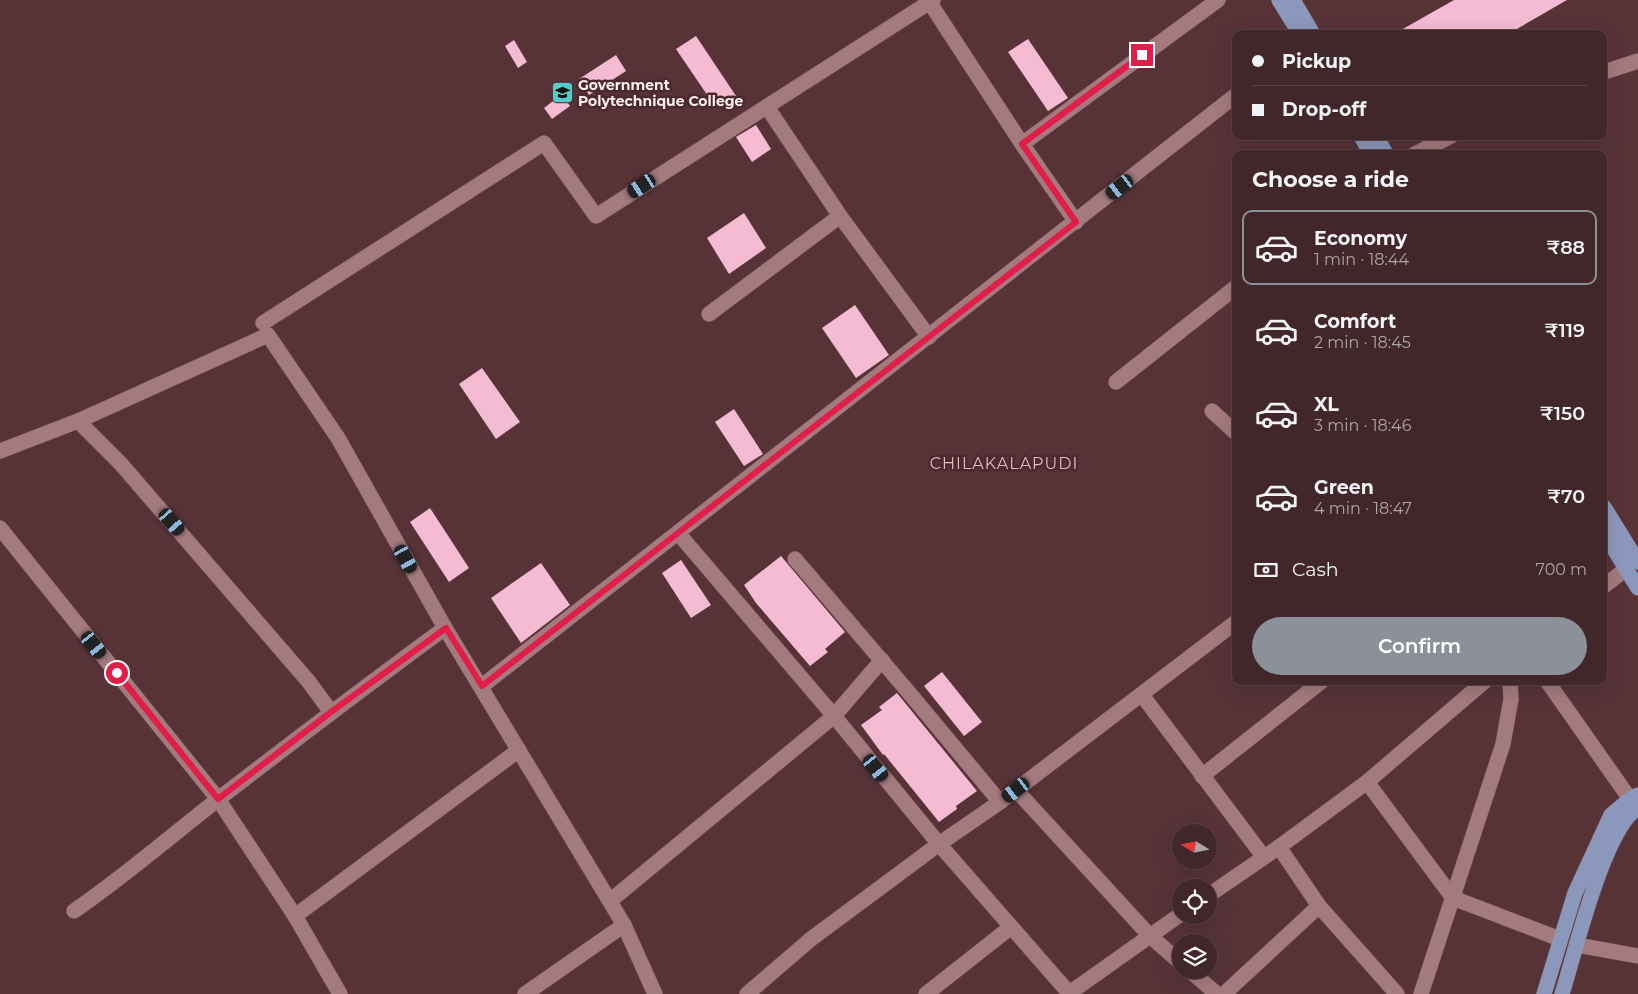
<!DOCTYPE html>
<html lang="en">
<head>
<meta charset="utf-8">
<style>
  :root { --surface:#41262a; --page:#4c3236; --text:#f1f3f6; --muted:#aea5a8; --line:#5a4347; --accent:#8c9099 }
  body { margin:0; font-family:Montserrat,sans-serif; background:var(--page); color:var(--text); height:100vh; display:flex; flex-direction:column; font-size:19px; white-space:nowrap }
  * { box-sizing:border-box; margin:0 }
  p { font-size:16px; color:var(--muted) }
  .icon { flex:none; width:28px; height:28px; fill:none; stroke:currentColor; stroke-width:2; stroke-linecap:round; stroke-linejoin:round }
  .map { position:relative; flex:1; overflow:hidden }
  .drawer { position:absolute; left:1232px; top:150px; width:375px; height:535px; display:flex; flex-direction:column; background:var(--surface); border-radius:10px; box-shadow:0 5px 20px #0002,0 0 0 1px var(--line) }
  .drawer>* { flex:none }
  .hud { position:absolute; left:1232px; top:30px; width:375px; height:110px; border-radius:10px; box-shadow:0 5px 20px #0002,0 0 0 1px var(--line); display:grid; align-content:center; height:110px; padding:0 20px; background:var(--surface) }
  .needle { width:32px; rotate:280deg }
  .buttons { position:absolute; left:1172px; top:824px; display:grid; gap:10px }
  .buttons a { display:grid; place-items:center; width:45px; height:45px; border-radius:50%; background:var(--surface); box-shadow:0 5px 20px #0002,0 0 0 1px var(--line); font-size:25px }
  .end { position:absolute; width:22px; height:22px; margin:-11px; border:6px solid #e11d48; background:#fff; box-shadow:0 0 0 2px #fff }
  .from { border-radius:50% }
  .car { position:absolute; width:15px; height:30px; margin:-15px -8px; border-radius:6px; box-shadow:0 0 4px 1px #0007; background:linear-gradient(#222 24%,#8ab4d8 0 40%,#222 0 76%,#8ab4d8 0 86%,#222 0) }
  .hud b { display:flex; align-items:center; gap:18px; height:48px; font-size:19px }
  .hud b+b { border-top:1px solid var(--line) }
  .hud i { width:12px; height:12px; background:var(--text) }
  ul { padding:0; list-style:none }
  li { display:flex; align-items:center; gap:15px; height:75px; margin:0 10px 8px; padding:0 10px; border:2px solid transparent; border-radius:10px }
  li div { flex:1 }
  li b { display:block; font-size:19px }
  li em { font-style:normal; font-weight:600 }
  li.current { border-color:var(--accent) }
  li>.icon { width:45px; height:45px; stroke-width:1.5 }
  h2 { padding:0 20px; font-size:22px; line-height:60px }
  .pay { display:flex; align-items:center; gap:12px; height:55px; padding:0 20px; font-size:19px }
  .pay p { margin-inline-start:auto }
  .button { display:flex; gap:10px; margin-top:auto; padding:10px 20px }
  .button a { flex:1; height:58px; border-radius:30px; background:var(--accent); color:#fff; font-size:20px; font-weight:600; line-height:58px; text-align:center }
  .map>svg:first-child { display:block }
  .building { fill:#f4bbd3 }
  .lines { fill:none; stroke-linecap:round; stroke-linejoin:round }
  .street-casing { stroke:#6e5155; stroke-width:16 }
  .secondary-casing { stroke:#6e5155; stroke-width:16 }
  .primary-casing { stroke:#6e5155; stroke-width:16 }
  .street { stroke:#a47a7e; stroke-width:15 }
  .secondary { stroke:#a47a7e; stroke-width:15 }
  .primary { stroke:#8b98bb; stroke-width:15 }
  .route { stroke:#e11d48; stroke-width:6 }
  .labels { text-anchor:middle; stroke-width:5; stroke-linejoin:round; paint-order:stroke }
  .poi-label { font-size:14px; font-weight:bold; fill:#feeff0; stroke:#4c292e; text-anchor:start }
  .quarter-label { font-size:16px; letter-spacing:1px; fill:#e6b9bd; stroke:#4c292e }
</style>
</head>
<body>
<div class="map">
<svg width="1638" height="994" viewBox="0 0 1638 994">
  <rect width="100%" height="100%" fill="#573338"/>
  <!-- building -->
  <g class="building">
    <path d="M1454,0H1567L1508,34H1394Z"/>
    <path d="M696,36L736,96L716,108L676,49Z"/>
    <path d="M1028,39L1068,98L1048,111L1008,52Z"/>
    <path d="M514,40L527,62L518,68L505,46Z"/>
    <path d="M616,55L626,71L589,95L579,79Z"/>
    <path d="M562,94L570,106L552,119L544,108Z"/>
    <path d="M756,125L771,149L752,162L736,137Z"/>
    <path d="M744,213L766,248L729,274L707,238Z"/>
    <path d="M855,305L889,355L856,378L822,328Z"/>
    <path d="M482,368L520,422L496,439L459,384Z"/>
    <path d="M734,409L763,454L744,466L715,422Z"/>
    <path d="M430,508L469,568L449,582L410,522Z"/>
    <path d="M781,556L845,632L825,649L828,652L810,666L756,603L744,585Z"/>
    <path d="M681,560L711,605L691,618L662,573Z"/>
    <path d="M541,563L570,605L521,643L491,598Z"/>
    <path d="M942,672L982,722L964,736L924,686Z"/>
    <path d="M897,693L977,791L956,806L957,809L939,822L884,754L883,755L861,725L882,710L879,707Z"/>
  </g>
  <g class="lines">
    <defs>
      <g id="street">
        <path d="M928,0L1022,144L1076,222"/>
        <path d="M1604,72L1638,61"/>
        <path d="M767,107L840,216L929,337"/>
        <path d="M1022,144L1218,0"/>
        <path d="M1415,154L1451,136"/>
        <path d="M709,314L840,216"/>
        <path d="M263,323L544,143L596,216L933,0"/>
        <path d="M1116,382L1236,287"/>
        <path d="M1212,411L1236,433"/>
        <path d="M78,421L121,464L309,682L331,712"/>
        <path d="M0,451L78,421L268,335L338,438L445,628L624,925"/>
        <path d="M0,528L218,799L295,916L340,994"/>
        <path d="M678,533L834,716L939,844L1069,993"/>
        <path d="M795,559L911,695L1000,802"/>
        <path d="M1604,586L1626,569"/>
        <path d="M1547,681L1630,799"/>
        <path d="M482,686L1236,95"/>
        <path d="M1142,695L1263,856"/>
        <path d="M1202,776L1322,681"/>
        <path d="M1367,782L1453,898L1560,939"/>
        <path d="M1016,790L1150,936L1181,963"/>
        <path d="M1279,847L1319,906L1397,994"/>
        <path d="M1209,895L1279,847L1367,782L1485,681"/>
        <path d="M610,901L834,716L882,660"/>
        <path d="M74,911C125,876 172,835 221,797C295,740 370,683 445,628"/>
        <path d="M295,916L519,750"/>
        <path d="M1577,945L1638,956"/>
        <path d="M1189,970L1217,994"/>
        <path d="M747,994L811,939L939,844L1000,802L1236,622"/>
        <path d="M926,994L1011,927"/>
        <path d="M1068,994L1181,914"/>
        <path d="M1224,994L1319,906"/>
        <path d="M1421,994L1503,744L1511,699L1510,681"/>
      </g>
      <path id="secondary" d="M525,994L624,925L655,994"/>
      <g id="primary">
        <path d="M1279,0L1300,34"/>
        <path d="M1293,0L1313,34"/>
        <path d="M1361,136L1371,154"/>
        <path d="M1376,136L1386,154"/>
        <path d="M1604,507L1638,562"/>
        <path d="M1604,533L1638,588"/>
        <path d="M1544,994L1575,893L1611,815L1630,799L1638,795"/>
        <path d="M1562,994C1575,953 1604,828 1638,808"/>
      </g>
    </defs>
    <!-- street casing -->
    <use href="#street" class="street-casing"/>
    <!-- secondary casing -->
    <use href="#secondary" class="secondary-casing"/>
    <!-- primary casing -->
    <use href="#primary" class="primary-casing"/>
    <!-- street -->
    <use href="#street" class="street"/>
    <!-- secondary -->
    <use href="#secondary" class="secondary"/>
    <!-- primary -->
    <use href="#primary" class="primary"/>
  </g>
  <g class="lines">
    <!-- route -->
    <path class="route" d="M117,673L218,799L331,712L446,628L482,686L1076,222L1022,144L1142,55"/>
  </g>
  <!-- icons -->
  <defs>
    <symbol id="university-square" viewBox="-11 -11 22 22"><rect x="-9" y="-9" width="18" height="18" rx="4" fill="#53cdc9" stroke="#4c292e"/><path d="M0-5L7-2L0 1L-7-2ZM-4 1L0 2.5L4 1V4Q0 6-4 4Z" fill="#111"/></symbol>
  </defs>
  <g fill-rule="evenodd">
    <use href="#university-square" x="550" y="80" width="25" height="25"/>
  </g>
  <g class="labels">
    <!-- poi labels -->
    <g class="poi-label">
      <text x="578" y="90">Government<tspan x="578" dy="16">Polytechnique College</tspan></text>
    </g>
    <!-- quarter labels -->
    <g class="quarter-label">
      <text x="1004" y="469">CHILAKALAPUDI</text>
    </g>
  </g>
</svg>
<div class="buttons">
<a><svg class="needle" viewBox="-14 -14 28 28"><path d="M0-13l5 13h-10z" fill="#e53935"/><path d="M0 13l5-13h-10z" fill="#aea5a8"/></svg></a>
<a><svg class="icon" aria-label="locate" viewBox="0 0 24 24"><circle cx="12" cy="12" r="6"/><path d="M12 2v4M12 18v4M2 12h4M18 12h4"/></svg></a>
<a><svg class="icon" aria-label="layers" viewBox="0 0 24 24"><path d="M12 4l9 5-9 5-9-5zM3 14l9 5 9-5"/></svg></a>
</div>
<i class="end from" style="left:117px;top:673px"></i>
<i class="end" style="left:1142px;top:55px"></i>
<i class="car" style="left:642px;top:186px;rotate:237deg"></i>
<i class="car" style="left:1120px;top:187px;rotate:232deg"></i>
<i class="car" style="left:172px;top:522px;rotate:139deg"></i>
<i class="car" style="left:406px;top:559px;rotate:151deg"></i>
<i class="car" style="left:94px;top:645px;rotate:141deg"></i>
<i class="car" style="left:876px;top:768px;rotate:141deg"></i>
<i class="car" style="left:1016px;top:790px;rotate:232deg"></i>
<div class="hud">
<b><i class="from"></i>Pickup</b>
<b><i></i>Drop-off</b>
</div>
<section class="drawer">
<h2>Choose a ride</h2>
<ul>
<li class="current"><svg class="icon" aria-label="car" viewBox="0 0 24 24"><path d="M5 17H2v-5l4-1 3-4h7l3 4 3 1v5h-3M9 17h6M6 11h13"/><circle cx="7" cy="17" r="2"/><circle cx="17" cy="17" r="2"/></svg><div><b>Economy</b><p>1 min · 18:44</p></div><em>₹88</em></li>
<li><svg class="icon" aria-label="car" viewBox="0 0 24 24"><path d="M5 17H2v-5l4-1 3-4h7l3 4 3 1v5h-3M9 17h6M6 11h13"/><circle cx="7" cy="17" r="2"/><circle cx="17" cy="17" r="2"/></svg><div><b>Comfort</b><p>2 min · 18:45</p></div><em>₹119</em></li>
<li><svg class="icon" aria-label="car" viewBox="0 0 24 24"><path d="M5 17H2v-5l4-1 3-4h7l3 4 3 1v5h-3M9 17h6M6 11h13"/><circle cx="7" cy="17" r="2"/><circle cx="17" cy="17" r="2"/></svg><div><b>XL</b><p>3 min · 18:46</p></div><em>₹150</em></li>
<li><svg class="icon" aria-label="car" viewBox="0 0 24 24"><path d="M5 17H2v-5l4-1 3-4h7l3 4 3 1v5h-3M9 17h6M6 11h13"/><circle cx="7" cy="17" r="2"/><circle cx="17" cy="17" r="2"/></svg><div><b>Green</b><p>4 min · 18:47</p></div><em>₹70</em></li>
</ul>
<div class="pay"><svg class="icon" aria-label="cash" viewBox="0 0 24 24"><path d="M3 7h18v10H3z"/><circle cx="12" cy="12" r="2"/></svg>Cash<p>700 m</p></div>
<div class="button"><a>Confirm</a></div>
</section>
</div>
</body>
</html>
